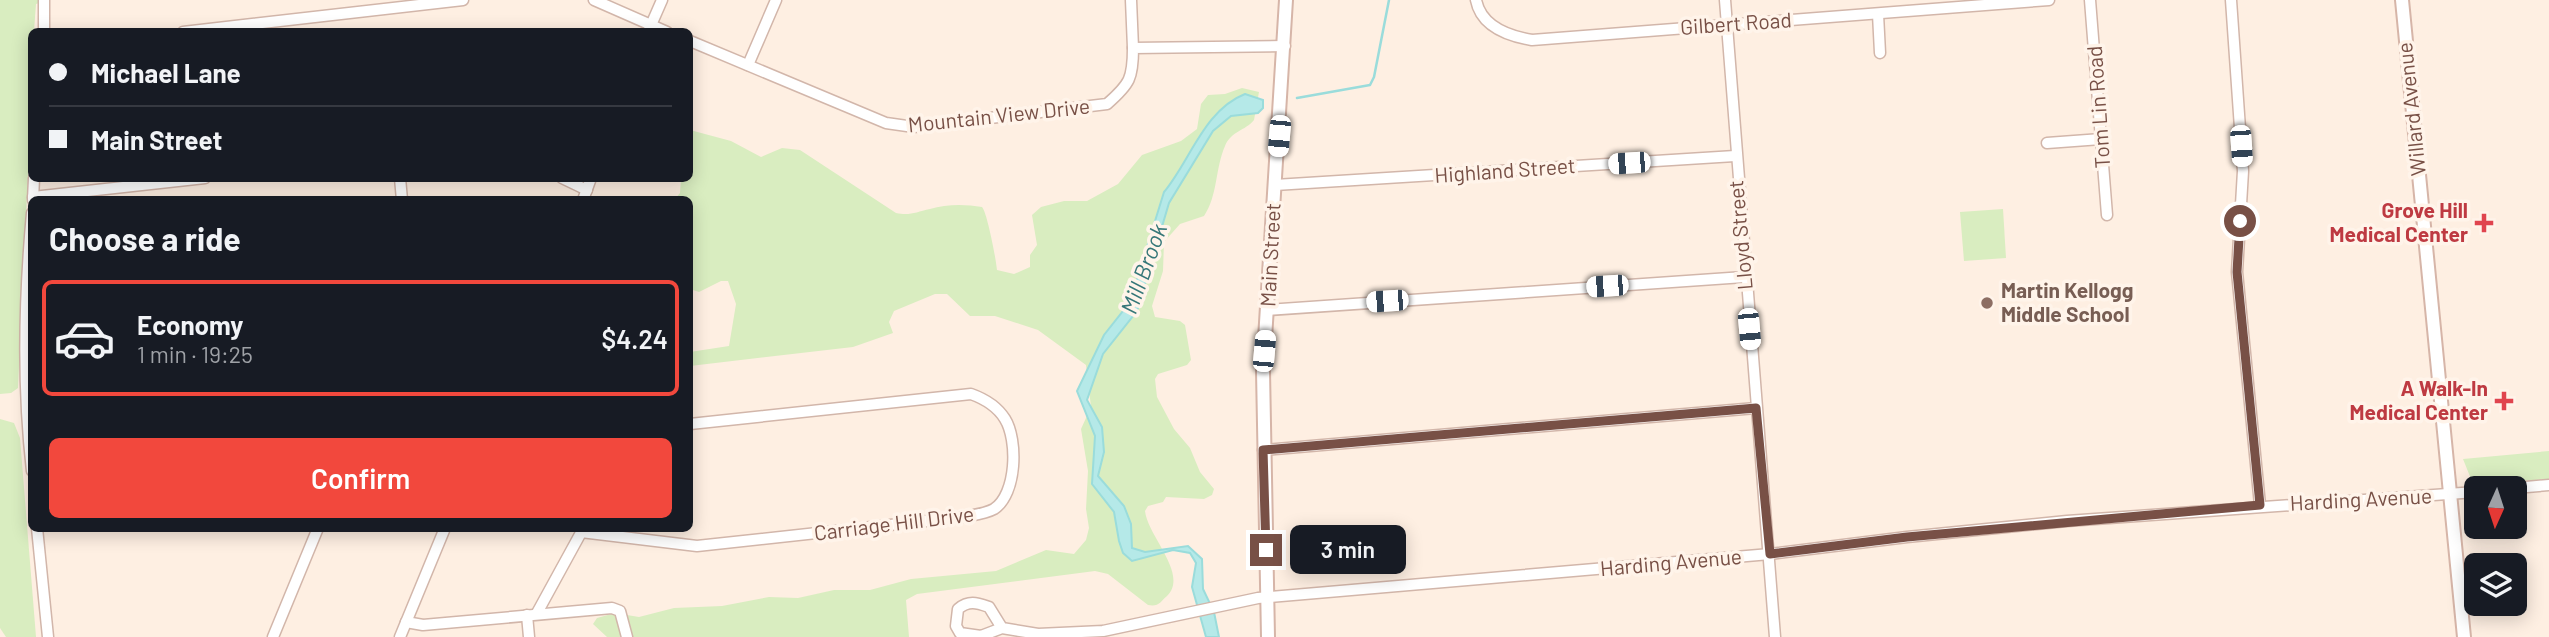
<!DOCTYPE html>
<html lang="en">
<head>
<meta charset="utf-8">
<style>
  :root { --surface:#171b24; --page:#20242c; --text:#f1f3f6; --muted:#9ea1a6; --line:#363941; --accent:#f2483d }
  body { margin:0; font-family:Barlow,sans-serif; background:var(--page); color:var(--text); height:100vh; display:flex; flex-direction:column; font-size:26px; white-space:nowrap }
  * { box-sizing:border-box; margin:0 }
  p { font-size:23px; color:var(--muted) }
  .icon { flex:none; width:38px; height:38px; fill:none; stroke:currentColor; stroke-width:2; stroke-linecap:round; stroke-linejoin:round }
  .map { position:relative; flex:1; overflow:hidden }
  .details { position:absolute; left:28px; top:196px; width:665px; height:336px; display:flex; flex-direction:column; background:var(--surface); border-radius:10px; box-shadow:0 4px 18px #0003 }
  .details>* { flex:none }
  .top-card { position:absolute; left:28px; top:28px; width:665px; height:154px; border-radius:10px; box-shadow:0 4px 18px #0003; display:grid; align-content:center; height:154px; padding:0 21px; background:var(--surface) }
  .needle { width:46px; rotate:183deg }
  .buttons { position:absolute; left:2464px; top:476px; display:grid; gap:14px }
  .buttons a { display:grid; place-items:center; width:63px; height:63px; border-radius:10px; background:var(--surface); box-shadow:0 4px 18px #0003; font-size:35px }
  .end { position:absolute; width:32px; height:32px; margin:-16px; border:9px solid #785046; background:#fff; box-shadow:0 0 0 4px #fff }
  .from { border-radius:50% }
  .bubble { position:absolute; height:49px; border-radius:10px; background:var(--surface); box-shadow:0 4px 18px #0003; font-size:23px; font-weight:600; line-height:49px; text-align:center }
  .car { position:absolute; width:21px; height:42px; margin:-21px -10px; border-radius:9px; box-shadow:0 0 5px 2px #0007; background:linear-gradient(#fff 24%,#345 0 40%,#fff 0 76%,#345 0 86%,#fff 0) }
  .top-card b { display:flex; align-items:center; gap:24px; height:66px; font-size:26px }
  .top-card b+b { border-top:2px solid var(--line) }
  .top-card i { width:18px; height:18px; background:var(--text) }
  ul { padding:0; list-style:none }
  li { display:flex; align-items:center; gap:21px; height:116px; margin:0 14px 10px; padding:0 7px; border:4px solid var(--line); border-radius:10px }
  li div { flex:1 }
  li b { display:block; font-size:26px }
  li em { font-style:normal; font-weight:600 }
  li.current { border-color:var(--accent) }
  li>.icon { width:63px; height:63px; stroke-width:1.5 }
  h2 { padding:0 21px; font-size:32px; line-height:84px }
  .action { display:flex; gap:14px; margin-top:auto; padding:14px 21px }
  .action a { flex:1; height:80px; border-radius:10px; background:var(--accent); color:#fff; font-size:28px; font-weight:600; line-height:80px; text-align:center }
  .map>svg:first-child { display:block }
  .green { fill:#d9edc0 }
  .water { fill:#b5e9e8; stroke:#9adcdb; stroke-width:2 }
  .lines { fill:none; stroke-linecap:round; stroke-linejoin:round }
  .stream { stroke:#9adcdb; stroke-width:2.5 }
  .minor-casing { stroke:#d2b6aa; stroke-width:13 }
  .secondary-casing { stroke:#d6b5a8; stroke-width:16 }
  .minor { stroke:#fff; stroke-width:10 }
  .secondary { stroke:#fff; stroke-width:12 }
  .route { stroke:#785046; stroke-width:9 }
  .health-dot { fill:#e0444e; stroke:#fff4ea; stroke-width:2.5 }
  .education-dot { fill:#8d6e63; stroke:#fff4ea; stroke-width:2.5 }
  .labels { text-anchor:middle; stroke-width:7; stroke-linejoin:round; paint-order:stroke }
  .street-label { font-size:21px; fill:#785046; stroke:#fff4ea }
  .health-label { font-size:21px; font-weight:bold; fill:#be3a42; stroke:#fff4ea; text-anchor:end }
  .education-label { font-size:21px; font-weight:bold; fill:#785e54; stroke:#fff4ea; text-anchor:start }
  .water-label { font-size:23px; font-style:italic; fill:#367778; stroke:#fff4ea }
</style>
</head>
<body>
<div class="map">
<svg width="2549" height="637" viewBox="0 0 2549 637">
  <rect width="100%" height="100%" fill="#feefe2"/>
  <!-- green -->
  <g class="green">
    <path d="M0,0H49L36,4L34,31L32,32L31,107L18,388L11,393L0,394Z"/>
    <path d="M1242,88L1259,92L1254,120C1245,131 1231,131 1225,146C1215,169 1218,195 1204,216L1180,224L1164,242L1163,271L1152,306L1155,317L1180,321L1185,325L1191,360L1187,365L1158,374L1155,379L1157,397L1174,429L1190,448L1200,472L1214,489L1212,495L1204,499L1166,497L1163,502L1148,506L1145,511C1148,537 1189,574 1167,596C1160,602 1159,607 1148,605L1108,574L1095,571L917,594L906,600L909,637H607L593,624L597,618L615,613L639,617L674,608L722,606L769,597L798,598L834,590H870L911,579L996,571L1046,550L1074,554L1086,540L1089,528L1086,509L1088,471L1081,429L1091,407L1086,365L1038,330L995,316H970L947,294H935L894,311L889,322L893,333L853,347L690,366V352L729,346L736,304L728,281H721L699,292L690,289V200L675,199L680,193L681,179L690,178V130L731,141L761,157L782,148L800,150L896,213C910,216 916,212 930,209C946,204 965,204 982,207C987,212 996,259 997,270L1014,274L1030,267V255L1037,245L1032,215L1041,207L1064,201H1087L1118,184L1142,155L1181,141L1197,129L1201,104L1208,95L1225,94Z"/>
    <path d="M2003,209L2006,258L1964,261L1960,212Z"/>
    <path d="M0,419L14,423L20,438L36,637H6L0,628Z"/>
    <path d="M2549,451V479L2473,484L2463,459Z"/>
  </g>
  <!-- water -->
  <path class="water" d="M1245,94L1263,100V108L1258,113L1231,116L1213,131L1169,203L1137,311L1103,354L1087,400L1102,427L1104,452L1098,476L1124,506L1131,524L1132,548L1145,552L1188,546L1202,559L1203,589L1214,612L1219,637H1206L1192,587L1196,563L1190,553L1173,550L1132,561L1123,553L1119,541L1114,512L1092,484L1095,436L1077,391L1104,335L1130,302L1164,192C1190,161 1204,110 1245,94Z"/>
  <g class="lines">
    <!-- stream -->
    <path class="stream" d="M1297,98L1370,85L1374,77L1389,0"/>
    <defs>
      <g id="minor">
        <path d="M44,0V32"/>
        <path d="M594,0L667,32"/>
        <path d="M1131,0L1133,48"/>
        <path d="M1476,0C1481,26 1508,36 1532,40L2049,0"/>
        <path d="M1725,0L1775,637"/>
        <path d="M2090,0L2107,215"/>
        <path d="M2231,0L2243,171L2237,272L2260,505"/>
        <path d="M1878,14L1880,53"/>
        <path d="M183,32L463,0"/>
        <path d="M648,32L662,0"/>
        <path d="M690,41L886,123L914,127L1107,104C1130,84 1133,78 1133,48L1285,46"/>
        <path d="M748,65L776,0"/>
        <path d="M2047,143L2101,139"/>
        <path d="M400,178L402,200"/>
        <path d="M562,178L587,190"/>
        <path d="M1275,185L1735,156"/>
        <path d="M33,197L205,178"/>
        <path d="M33,200L34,178"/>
        <path d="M583,200L591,178"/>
        <path d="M32,213C24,300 22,385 32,471"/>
        <path d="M1268,310L1744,277"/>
        <path d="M1263,450L1756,408"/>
        <path d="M2515,488L2549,485"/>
        <path d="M37,528L48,637"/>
        <path d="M581,532L697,546L963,517C973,515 985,514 994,509C1017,494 1018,440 1005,419C997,406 985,399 971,394L690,424"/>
        <path d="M537,613L583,529"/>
        <path d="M527,615L529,637"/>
        <path d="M406,622L423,625L612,608L620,611L627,637"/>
        <path d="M1002,628L981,636L960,633L956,626L958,609C969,600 977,603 989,607L1002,628L1038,634L1103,631L1258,598L1770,554L1907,537L2067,521L2476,492"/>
        <path d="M273,637L318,528"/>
        <path d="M400,637L445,528"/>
      </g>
      <g id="secondary">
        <path d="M2402,0L2464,637"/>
        <path d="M1268,637L1263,371L1286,0"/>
      </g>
    </defs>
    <!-- minor casing -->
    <use href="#minor" class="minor-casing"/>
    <!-- secondary casing -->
    <use href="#secondary" class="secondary-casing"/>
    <!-- minor -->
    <use href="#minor" class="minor"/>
    <!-- secondary -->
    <use href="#secondary" class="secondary"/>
  </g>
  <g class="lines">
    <!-- route -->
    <path class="route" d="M1266,550L1263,450L1756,408L1770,554L1907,537L2260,505L2237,272L2240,221"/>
  </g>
  <!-- markers -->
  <g class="health-dot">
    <path d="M2480.5 212.5h7v7h7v7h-7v7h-7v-7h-7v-7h7z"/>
    <path d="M2500.5 390.5h7v7h7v7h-7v7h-7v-7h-7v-7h7z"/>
  </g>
  <circle class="education-dot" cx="1987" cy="303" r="7"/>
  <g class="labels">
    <!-- street labels -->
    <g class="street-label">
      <text transform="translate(1736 24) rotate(-4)" y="7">Gilbert Road</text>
      <text transform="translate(2099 107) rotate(-94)" y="7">Tom Lin Road</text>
      <text transform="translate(2412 109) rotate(-96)" y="7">Willard Avenue</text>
      <text transform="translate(999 116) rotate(-6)" y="7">Mountain View Drive</text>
      <text transform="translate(1505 171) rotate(-4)" y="7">Highland Street</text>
      <text transform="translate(1741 235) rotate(-95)" y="7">Lloyd Street</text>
      <text transform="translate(1271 255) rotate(-87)" y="7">Main Street</text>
      <text transform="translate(2361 500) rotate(-3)" y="7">Harding Avenue</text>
      <text transform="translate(894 524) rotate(-7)" y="7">Carriage Hill Drive</text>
      <text transform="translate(1671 563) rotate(-5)" y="7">Harding Avenue</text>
    </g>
    <!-- health labels -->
    <g class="health-label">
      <text x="2468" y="218">Grove Hill<tspan x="2468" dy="24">Medical Center</tspan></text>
      <text x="2488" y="396">A Walk-In<tspan x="2488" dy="24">Medical Center</tspan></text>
    </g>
    <!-- education labels -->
    <g class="education-label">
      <text x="2001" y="298">Martin Kellogg<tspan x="2001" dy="24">Middle School</tspan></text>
    </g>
    <!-- water labels -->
    <g class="water-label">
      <text transform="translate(1144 269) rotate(-70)" y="8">Mill Brook</text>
    </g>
  </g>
</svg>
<div class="buttons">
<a><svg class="needle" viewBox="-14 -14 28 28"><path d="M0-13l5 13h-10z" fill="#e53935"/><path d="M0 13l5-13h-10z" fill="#9ea1a6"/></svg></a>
<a><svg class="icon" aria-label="layers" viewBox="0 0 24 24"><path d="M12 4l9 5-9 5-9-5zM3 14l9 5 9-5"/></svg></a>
</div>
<i class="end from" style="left:2240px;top:221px"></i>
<i class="end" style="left:1266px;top:550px"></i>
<div class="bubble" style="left:1290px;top:525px;width:116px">3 min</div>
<i class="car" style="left:1279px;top:136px;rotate:185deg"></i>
<i class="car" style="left:2241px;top:146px;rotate:176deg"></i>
<i class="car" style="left:1629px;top:163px;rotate:266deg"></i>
<i class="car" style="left:1607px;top:286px;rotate:266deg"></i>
<i class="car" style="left:1387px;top:301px;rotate:266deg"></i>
<i class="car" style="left:1749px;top:329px;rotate:175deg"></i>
<i class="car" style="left:1264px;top:351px;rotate:5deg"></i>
<div class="top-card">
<b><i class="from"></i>Michael Lane</b>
<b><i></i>Main Street</b>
</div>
<section class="details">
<h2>Choose a ride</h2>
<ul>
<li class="current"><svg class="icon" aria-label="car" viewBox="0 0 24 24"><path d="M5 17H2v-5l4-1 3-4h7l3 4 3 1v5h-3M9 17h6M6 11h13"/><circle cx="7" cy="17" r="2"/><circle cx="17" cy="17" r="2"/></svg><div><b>Economy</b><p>1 min · 19:25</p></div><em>$4.24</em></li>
</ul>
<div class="action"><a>Confirm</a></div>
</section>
</div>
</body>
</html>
